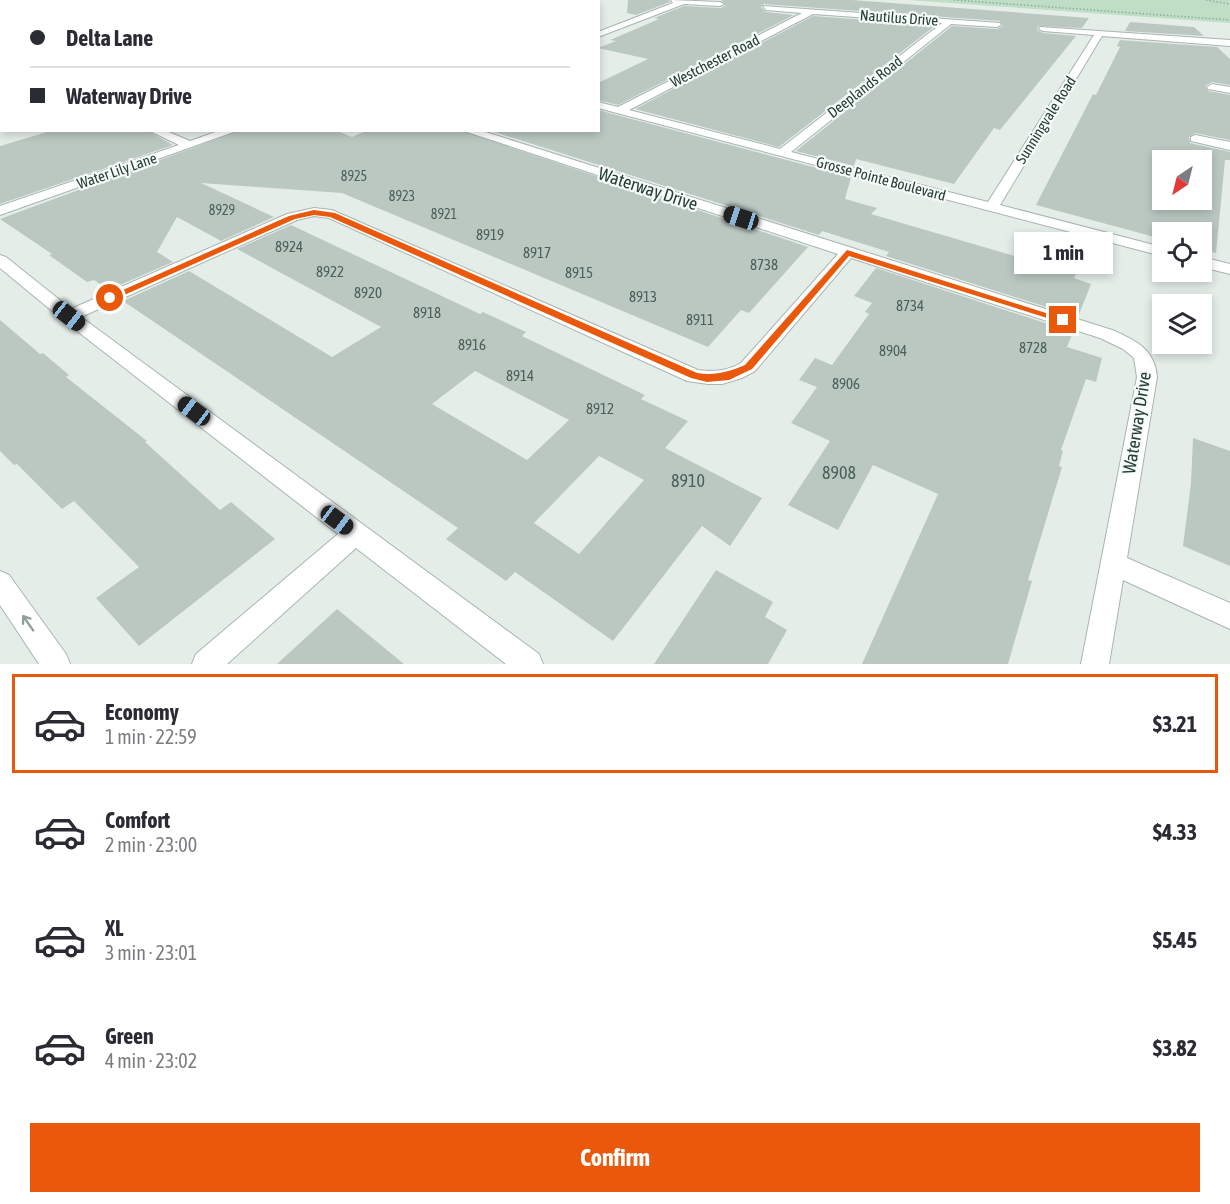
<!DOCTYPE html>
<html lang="en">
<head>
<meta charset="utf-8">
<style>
  :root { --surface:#fff; --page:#f2f2f3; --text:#2b2b33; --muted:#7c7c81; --line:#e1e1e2; --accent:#ea580c }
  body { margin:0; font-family:"Asap Condensed",sans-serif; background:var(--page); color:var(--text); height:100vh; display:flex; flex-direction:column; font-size:22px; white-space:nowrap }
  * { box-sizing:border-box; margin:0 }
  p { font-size:20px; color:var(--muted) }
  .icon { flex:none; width:33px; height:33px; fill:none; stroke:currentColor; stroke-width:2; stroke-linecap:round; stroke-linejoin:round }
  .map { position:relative; height:664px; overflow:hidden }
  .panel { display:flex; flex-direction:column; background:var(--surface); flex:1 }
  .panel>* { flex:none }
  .guide { position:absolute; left:0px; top:0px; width:600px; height:132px; box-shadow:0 3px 9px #0003; display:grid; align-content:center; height:132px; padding:0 30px; background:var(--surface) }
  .needle { width:39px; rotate:215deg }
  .tools { position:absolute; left:1152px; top:150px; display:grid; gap:12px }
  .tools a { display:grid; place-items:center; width:60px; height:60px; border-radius:0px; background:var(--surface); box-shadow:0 3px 9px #0003; font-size:30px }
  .end { position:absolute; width:27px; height:27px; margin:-14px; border:8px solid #ea580c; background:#fff; box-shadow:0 0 0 3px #fff }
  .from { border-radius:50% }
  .bubble { position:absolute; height:42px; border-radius:0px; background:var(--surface); box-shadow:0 3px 9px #0003; font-size:20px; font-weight:700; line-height:42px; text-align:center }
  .car { position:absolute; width:18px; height:36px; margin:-18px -9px; border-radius:8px; box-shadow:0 0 4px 2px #0007; background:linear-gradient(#222 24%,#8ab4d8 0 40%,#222 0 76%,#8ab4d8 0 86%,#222 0) }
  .guide b { display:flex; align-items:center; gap:21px; height:57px; font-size:22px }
  .guide b+b { border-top:2px solid var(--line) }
  .guide i { width:15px; height:15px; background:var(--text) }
  ul { padding:10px 0 0; list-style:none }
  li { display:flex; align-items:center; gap:18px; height:99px; margin:0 12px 9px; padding:0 18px; border:3px solid transparent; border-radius:0px }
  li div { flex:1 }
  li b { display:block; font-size:22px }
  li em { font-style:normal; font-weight:700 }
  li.selected { border-color:var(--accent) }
  li>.icon { width:54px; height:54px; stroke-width:1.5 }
  .action { display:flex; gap:12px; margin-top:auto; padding:12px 30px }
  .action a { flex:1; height:69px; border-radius:0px; background:var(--accent); color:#fff; font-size:24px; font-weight:700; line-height:69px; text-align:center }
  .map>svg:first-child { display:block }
  .green { fill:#c0ddc6 }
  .building { fill:#bbc8c2; fill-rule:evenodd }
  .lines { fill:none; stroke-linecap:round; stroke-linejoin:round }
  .minor-casing { stroke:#a8b5b0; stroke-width:2 }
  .major-casing { stroke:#c2c9c7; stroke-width:2 }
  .path { stroke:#88afa0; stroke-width:1.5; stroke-dasharray:1.5 2; stroke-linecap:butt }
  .minor { fill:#fff; fill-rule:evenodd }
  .major { fill:#6da08f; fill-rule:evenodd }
  .oneway { stroke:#929e9a }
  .route { fill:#ea580c }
  .labels { text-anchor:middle; stroke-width:4.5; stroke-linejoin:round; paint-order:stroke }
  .far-number-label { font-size:14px; fill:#4a6059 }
  .far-street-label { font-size:15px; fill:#253e36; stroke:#f6faf8 }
  .number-label { font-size:15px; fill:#4a6059 }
  .street-label { font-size:18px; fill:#253e36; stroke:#f6faf8 }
  .near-number-label { font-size:18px; fill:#4a6059 }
</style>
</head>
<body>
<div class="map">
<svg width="1230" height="664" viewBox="0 0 1230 664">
  <rect width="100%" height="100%" fill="#e5ede9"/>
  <!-- green -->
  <path class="green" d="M908,0H1230V23Z"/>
  <!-- building -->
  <g class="building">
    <path d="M628,0H669L670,2L636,15L627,13Z"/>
    <path d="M721,0H852L1089,18L1082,28L1038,26L1037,30L1043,33L1076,36L1000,130L994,128L954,184L856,159L854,166L796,151L952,26L997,29L1003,26L1000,21L763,4L761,7L766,12L794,15L618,105L598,100V83L648,59L598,48L616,41L610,40L659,19L654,18L684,6L721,8L726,5Z"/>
    <path d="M813,16L936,25L779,147L635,109Z"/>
    <path d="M1130,22L1194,27L1204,36L1125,31Z"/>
    <path d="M1120,40L1217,47L1230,59V85L1212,82L1205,86L1208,91L1230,95V140L1195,133L1189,137L1190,143L1230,152V160H1225L1216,253L1202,249V232H1162V239L1036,205L1093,94L1096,95L1120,47L1117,46ZM1162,160H1202V200H1162Z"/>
    <path d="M598,110L851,177L845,199L877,208L871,214L1076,274L1074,278L1091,284L1078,317L886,256L889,252L822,231L819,235L488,130H598Z"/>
    <path d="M54,130H146L173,145L0,204V146Z"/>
    <path d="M241,130H335L352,137L368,130H459L808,247L749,313L741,310L708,347L342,193L201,183L274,217L221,241L177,217L157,252L173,262L108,290L94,280L87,282L49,255L52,254L0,219Z"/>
    <path d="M291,225L480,314L483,312L526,332L522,336L645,395L641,399L688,421L665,448L762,498L730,546L702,526L613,641L515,572L506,581L446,539L458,528L123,301L189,271L332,357L381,327L237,249ZM475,371L569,420L527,460L432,404ZM599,456L644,480L579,554L534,523Z"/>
    <path d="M876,268L1073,332L1067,347L1102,358L1096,382L1086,379L1061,450L1063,451L1059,466L1062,467L1028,580L1032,581L1008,664H862L938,494L873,465L838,530L788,505L830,441L791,423L817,387L799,380L815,358L832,365L869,314L865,312L872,303L854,296Z"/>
    <path d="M0,320L40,354L43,353L69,375L66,377L147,441L145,442L220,510L231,502L275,539L139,646L96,598L139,567L74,501L62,509L17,464L14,465L0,451Z"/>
    <path d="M1193,438L1230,451V566L1183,546L1191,483Z"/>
    <path d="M716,570L773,602L765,617L787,630L768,664H654Z"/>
    <path d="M337,609L404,664H277Z"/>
  </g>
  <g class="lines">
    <defs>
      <g id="minor">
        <path d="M117,0H130L115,2Z"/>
        <path d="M392,0H403L390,2Z"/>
        <path d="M538,0H548L536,2Z"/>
        <path d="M671,0L720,2L724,4L720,6L684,4L598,37V32L673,3Z"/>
        <path d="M763,6L1000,23L1001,25L997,27L951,24L791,152L988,202L1094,35L1043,31L1039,29L1040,27L1230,40V46L1102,36L1000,205L1162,247V256L598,108V102L618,107L802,13L766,10ZM813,14L942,23L780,149L629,110Z"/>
        <rect x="0" y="22" width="2" height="4"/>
        <path d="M1212,84L1230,87V93L1208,89L1207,87Z"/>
        <rect x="0" y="101" width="2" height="6"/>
        <path d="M148,130H164L190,141L221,130H239L0,215V206L179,145Z"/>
        <path d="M461,130H479L1112,330C1135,340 1155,349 1157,377L1127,558L1230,603V629L1123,580L1109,664H1081L1137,377L1134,358L1123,349L1100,338L851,258L755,371L742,378L722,384H708L687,381L329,218L314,216L297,220L81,317L539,654L543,664H506L356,548L227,664H192L196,654L338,534L63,320L0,268V255L6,257L71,309L287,214L314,208L332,210L698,370C714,372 727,371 741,363L838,254Z"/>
        <path d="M1195,135L1230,142V150L1191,141V137Z"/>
        <path d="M1202,257L1230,264V274L1202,267Z"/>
        <path d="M0,571L9,575L66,654L70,664H39L0,605Z"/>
      </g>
      <g id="major">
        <path d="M246,0H258L244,2Z"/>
        <path d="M292,0H304L290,2Z"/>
        <rect x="0" y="51" width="2" height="6"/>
        <path d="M2,64V70L0,71V65Z"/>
      </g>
    </defs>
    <!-- minor casing -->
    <use href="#minor" class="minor-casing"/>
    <!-- major casing -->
    <use href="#major" class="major-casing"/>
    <!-- path -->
    <g class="path">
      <path d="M954,0L1230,20"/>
      <path d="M1206,0L1230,4"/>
    </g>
    <!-- minor -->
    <use href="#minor" class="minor"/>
    <!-- major -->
    <use href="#major" class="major"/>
  </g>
  <!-- one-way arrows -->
  <defs><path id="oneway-shaft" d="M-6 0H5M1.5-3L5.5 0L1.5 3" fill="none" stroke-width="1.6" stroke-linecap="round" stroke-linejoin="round" transform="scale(1.5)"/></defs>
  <use class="oneway" href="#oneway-shaft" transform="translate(28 623) rotate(-125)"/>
  <!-- route -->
  <path class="route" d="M314,210L335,213L697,373C715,376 728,372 745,365L847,250L1068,320L1060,322L849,256L752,369L729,380L707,382L691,378L330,217L314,215L295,219L113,300L105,298L289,216Z"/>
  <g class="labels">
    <!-- far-number labels -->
    <g class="far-number-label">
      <text x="354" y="181">8925</text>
      <text x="402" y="201">8923</text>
      <text x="222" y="215">8929</text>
      <text x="444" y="219">8921</text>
    </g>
    <!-- far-street labels -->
    <g class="far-street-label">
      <text transform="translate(899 18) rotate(4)" y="5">Nautilus Drive</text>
      <text transform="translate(715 61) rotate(-27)" y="5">Westchester Road</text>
      <text transform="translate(865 87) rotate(-38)" y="5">Deeplands Road</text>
      <text transform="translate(1046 120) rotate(-58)" y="5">Sunningvale Road</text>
      <text transform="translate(117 171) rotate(-19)" y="5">Water Lily Lane</text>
      <text transform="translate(881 179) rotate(15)" y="5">Grosse Pointe Boulevard</text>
    </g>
    <!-- number labels -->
    <g class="number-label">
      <text x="490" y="240">8919</text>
      <text x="289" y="252">8924</text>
      <text x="537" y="258">8917</text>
      <text x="764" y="270">8738</text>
      <text x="330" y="277">8922</text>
      <text x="579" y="278">8915</text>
      <text x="368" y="298">8920</text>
      <text x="643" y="302">8913</text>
      <text x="910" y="311">8734</text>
      <text x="427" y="318">8918</text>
      <text x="700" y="325">8911</text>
      <text x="472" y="350">8916</text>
      <text x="1033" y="353">8728</text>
      <text x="893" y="356">8904</text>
      <text x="520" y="381">8914</text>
      <text x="846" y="389">8906</text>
      <text x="600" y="414">8912</text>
    </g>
    <!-- street labels -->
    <g class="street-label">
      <text transform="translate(648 189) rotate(18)" y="6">Waterway Drive</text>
      <text transform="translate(1137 423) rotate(-81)" y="6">Waterway Drive</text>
    </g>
    <!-- near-number labels -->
    <g class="near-number-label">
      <text x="839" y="479">8908</text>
      <text x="688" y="487">8910</text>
    </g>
  </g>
</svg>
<div class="tools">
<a><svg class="needle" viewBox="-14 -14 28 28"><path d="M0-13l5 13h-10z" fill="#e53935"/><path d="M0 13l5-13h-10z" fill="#7c7c81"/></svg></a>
<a><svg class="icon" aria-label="locate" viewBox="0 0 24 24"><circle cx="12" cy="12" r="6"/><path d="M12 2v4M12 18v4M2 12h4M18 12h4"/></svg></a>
<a><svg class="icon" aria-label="layers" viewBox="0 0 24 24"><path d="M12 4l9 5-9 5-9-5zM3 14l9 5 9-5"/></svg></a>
</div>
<i class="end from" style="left:110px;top:298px"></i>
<i class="end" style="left:1063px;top:320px"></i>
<div class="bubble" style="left:1014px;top:232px;width:99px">1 min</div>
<i class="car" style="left:741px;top:218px;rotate:288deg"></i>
<i class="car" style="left:69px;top:316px;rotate:128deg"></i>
<i class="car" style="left:194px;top:411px;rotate:307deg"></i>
<i class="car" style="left:337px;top:520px;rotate:127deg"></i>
<div class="guide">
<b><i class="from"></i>Delta Lane</b>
<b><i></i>Waterway Drive</b>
</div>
</div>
<section class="panel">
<ul>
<li class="selected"><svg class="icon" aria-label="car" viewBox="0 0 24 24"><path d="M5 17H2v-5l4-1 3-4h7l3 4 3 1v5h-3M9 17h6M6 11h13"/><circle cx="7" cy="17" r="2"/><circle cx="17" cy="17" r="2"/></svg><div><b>Economy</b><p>1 min · 22:59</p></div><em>$3.21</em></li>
<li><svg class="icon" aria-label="car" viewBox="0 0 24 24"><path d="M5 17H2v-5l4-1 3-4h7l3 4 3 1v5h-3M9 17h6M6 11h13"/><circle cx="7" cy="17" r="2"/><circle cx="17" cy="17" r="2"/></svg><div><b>Comfort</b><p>2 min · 23:00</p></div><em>$4.33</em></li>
<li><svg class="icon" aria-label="car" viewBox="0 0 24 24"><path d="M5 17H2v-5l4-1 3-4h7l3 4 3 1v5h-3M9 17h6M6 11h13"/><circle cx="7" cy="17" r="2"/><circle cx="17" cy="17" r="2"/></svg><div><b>XL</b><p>3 min · 23:01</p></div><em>$5.45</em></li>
<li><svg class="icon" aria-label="car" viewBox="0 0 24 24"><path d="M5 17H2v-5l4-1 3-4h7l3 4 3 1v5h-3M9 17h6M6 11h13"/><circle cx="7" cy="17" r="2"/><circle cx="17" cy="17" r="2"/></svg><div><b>Green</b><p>4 min · 23:02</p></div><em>$3.82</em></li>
</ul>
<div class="action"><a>Confirm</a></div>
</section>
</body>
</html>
